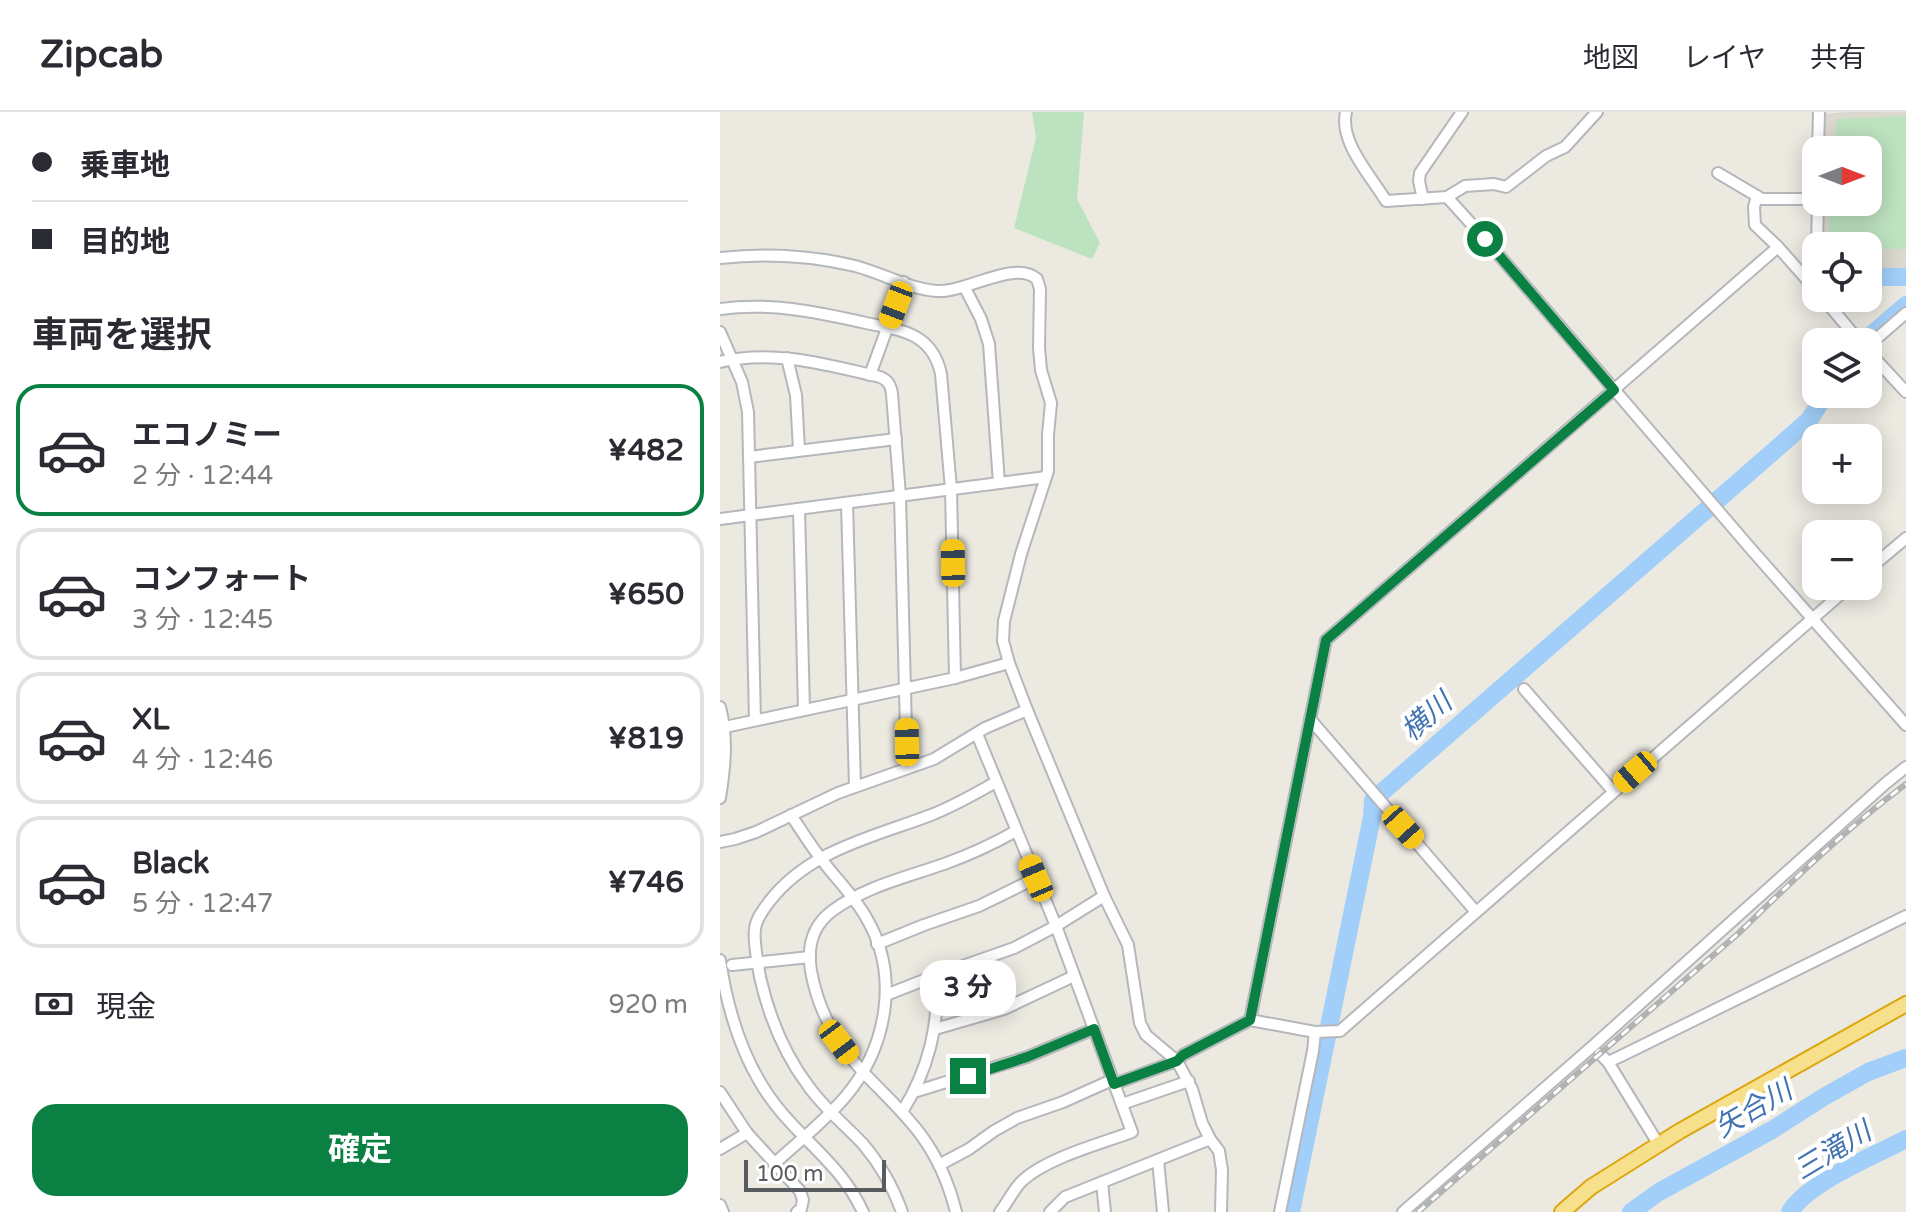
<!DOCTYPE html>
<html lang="ja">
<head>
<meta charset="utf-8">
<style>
  :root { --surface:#fff; --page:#f2f2f3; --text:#2b2b33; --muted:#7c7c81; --line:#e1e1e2; --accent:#0b8043 }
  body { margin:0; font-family:"Varela Round","Noto Sans JP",sans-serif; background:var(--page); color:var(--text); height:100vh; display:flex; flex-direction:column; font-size:30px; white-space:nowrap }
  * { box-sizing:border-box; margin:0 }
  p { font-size:26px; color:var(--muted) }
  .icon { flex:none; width:44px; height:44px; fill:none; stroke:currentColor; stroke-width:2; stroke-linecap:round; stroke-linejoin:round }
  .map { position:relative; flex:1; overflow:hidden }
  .panel { display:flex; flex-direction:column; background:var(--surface); width:720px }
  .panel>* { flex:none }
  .hud { display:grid; align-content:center; height:176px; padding:0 32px; background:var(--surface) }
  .needle { width:52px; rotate:90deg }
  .controls { position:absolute; left:1082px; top:24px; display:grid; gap:16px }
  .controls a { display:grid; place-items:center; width:80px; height:80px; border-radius:16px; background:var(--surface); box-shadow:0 4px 20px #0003; font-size:40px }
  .scale { position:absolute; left:24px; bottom:20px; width:142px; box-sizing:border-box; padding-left:8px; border:4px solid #585b60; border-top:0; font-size:22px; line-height:28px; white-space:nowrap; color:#585b60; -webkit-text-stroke:6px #fff; paint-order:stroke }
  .end { position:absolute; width:36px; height:36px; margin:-18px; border:10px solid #0b8043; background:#fff; box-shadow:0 0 0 4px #fff }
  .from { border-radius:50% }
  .bubble { position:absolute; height:56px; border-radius:24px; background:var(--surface); box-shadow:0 4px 20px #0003; font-size:26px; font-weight:700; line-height:56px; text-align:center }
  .car { position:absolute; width:24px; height:48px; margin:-24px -12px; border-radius:10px; box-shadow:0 0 6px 2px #0007; background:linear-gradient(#f5c518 24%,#345 0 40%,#f5c518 0 76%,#345 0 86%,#f5c518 0) }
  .hud b { display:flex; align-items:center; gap:28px; height:76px; font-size:30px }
  .hud b+b { border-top:2px solid var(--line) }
  .hud i { width:20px; height:20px; background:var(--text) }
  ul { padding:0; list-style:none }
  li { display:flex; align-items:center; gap:24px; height:132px; margin:0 16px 12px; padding:0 16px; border:4px solid var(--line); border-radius:24px }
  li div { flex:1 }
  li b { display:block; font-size:30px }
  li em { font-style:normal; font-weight:700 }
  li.active { border-color:var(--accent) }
  li>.icon { width:72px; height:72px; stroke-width:1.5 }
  h2 { padding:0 32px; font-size:36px; line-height:96px }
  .pay { display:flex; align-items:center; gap:20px; height:88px; padding:0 32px; font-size:30px }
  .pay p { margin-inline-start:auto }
  .button { display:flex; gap:16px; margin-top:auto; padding:16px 32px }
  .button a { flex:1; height:92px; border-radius:24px; background:var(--accent); color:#fff; font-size:32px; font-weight:700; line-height:92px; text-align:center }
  header { display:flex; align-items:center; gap:48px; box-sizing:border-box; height:112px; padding:0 40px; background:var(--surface); border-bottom:2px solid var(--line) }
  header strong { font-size:38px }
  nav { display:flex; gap:44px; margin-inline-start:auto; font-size:28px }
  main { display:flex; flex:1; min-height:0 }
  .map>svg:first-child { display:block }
  .education { fill:#dbd8ce }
  .green { fill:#bde2bf }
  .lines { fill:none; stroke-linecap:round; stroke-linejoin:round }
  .river { stroke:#a1cff9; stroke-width:18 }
  .minor-casing { stroke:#b5b7bc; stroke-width:14 }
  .highway-casing { stroke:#dda60d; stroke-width:18 }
  .minor { stroke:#fff; stroke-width:10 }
  .highway { stroke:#f6e08b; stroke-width:14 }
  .rail-casing { stroke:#b1b2b2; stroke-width:6 }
  .rail { stroke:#fff; stroke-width:3; stroke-dasharray:9; stroke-linecap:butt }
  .route { stroke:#0b8043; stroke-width:10 }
  .labels { text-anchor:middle; stroke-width:8; stroke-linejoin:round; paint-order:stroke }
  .water-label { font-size:28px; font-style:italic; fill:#4374b2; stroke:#fff }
</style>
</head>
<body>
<header>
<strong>Zipcab</strong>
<nav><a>地図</a><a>レイヤ</a><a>共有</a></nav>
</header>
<main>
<section class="panel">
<div class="hud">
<b><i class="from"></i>乗車地</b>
<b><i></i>目的地</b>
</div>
<h2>車両を選択</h2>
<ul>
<li class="active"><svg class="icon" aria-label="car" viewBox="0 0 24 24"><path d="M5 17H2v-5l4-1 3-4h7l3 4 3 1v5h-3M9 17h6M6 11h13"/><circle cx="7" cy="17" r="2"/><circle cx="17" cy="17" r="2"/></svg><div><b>エコノミー</b><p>2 分 · 12:44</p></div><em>¥482</em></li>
<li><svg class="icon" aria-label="car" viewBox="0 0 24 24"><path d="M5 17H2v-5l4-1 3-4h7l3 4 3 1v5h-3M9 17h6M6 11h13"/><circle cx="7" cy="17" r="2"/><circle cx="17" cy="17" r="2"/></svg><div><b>コンフォート</b><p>3 分 · 12:45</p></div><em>¥650</em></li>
<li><svg class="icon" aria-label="car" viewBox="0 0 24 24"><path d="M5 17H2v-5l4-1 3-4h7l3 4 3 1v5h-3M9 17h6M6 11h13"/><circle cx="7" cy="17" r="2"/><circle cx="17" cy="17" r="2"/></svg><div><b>XL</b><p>4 分 · 12:46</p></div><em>¥819</em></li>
<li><svg class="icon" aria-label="car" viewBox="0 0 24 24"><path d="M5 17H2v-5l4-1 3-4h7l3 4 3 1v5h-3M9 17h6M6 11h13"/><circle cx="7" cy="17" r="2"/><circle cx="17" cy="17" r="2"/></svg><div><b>Black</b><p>5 分 · 12:47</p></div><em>¥746</em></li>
</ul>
<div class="pay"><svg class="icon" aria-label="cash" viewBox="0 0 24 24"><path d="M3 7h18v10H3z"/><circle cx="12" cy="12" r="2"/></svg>現金<p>920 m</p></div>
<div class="button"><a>確定</a></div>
</section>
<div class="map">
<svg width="1186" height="1100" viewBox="0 0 1186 1100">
  <rect width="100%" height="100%" fill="#ebe9e0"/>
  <!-- education -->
  <path class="education" d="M1128,0H1186V159H1148V134H1100V90H1148V38H1101L1102,2Z"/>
  <!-- green -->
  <g class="green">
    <path d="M312,0H364L357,87L380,131L372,147L294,116L316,26Z"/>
    <path d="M1186,4V137H1148V134H1117L1109,125V90H1148V38H1115L1116,7Z"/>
  </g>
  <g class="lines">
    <!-- river -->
    <g class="river">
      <path d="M1148,165H1186"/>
      <path d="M1143,230L1186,193"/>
      <path d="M571,1100L652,705L653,688L1055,338L1089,308L1106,282"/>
      <path d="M911,1100L939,1080L1052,1018L1102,986L1148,960L1186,946"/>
      <path d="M1070,1100C1088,1070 1154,1044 1186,1027"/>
    </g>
    <defs>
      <g id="minor">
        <path d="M626,0C619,30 651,64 666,89L727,85L745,74L774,72L786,75L826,44L845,35L877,0"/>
        <path d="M1098,38L1099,0"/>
        <path d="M998,61L1042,87H1096"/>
        <path d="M1037,84L1034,95L1035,113L1058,135"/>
        <path d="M727,85L765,127L1031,437L1186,613"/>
        <path d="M703,87L699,69L700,61L742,0"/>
        <path d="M1097,134L1098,90"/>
        <path d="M0,146C45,141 90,143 135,154C162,161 189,177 217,179C246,181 295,147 317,167L320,177L319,236L321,258L331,291L328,323V359L301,442L284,509L283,529L289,551L307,598L384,784L408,833L420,911L426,923L457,949L472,977L482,1011L490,1027L499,1039L502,1058L501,1100"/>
        <path d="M245,176L261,207L269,232L279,371"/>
        <path d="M1103,186L1140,230"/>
        <path d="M0,197C51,190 97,200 146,211C164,215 184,217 199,227C211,235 218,248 221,262L231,377L235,566L5,615"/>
        <path d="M0,220L22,270L28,300L35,608"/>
        <path d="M1148,234L1186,201"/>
        <path d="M1148,239L1186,280"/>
        <path d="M67,246L76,283L79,338"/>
        <path d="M0,250C53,237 108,253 160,265C168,268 171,273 172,282L180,384L187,656"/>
        <path d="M150,263L184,170"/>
        <path d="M29,345L176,327"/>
        <path d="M127,391L135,674"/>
        <path d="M79,397L84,598"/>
        <path d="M0,407L326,365"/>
        <path d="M1148,458L1186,426"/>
        <path d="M235,566L289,551"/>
        <path d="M804,577L893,679"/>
        <path d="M0,595C8,626 5,654 0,686"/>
        <path d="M590,607L756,800"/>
        <path d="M257,622L336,814L412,1020C380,1032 326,1046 302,1069C293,1078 288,1090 280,1100"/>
        <path d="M0,730L15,727L36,720L118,681L214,647L265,616L307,598"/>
        <path d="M157,832L204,813L259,794L316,766"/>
        <path d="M0,848C8,902 26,959 62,1001C92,1036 123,1057 143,1100"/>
        <path d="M12,853L90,845"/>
        <path d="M166,883L217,863L294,836L336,814L384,784"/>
        <path d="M530,908L606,528L1058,135L1096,178"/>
        <path d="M215,917L284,897L354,864"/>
        <path d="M880,942L888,950L901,944L1186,804"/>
        <path d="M888,950L939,1033"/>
        <path d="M394,972L457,949L463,943L530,908L595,920L620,919L1130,474"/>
        <path d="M0,980L27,1021"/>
        <path d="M194,980L307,945L374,917"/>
        <path d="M402,992L469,969"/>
        <path d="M182,1000C209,957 219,913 217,863"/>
        <path d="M0,1037L27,1021L80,1079L83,1088L81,1097L77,1100"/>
        <path d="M438,1048L443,1100"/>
        <path d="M54,1052C78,1030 105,1009 126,984C167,935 180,864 147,807C135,785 117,768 102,748C91,734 81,718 71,703"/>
        <path d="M219,1053L249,1037L274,1019L297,1006L343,990L392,968"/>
        <path d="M382,1070L385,1100"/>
        <path d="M0,1093L3,1100"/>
        <path d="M182,1100C173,1075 160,1052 143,1032C125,1013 104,996 89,975C64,942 49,905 40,865C38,852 33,830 35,817C36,807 43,798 49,790C89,738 153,725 211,703C234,694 255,682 276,670"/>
        <path d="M236,1100C229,1072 218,1046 201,1023C184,1000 163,981 143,960C116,931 98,898 91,859C87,835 92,814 112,799C144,775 187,765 224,752C249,743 273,732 296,719"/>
        <path d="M330,1100L345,1085L490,1027"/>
        <path d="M560,1100L593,939L595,920"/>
        <path d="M683,1100L874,933L1166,671L1186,655"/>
      </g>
      <path id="highway" d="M842,1100L871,1075L960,1019L1186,892"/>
    </defs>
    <!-- minor casing -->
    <use href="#minor" class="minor-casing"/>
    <!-- highway casing -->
    <use href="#highway" class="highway-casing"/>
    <!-- minor -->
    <use href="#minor" class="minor"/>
    <!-- highway -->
    <use href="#highway" class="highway"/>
    <defs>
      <path id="rail" d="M698,1100L1020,820C1073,768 1127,716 1186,672"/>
    </defs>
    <!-- rail casing -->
    <use href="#rail" class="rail-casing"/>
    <!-- rail -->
    <use href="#rail" class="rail"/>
  </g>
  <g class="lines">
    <!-- route -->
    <path class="route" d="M248,964L307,945L374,917L394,972L457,949L463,943L530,908L606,528L894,278L765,127"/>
  </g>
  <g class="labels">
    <!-- water labels -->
    <g class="water-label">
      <text transform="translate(706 604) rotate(-41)" y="10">横川</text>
      <text transform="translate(1033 996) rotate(-30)" y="10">矢合川</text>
      <text transform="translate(1112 1038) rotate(-31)" y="10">三滝川</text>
    </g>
  </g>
</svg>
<div class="controls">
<a><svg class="needle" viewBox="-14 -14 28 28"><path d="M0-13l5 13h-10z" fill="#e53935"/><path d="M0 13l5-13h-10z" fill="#7c7c81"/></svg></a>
<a><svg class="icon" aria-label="locate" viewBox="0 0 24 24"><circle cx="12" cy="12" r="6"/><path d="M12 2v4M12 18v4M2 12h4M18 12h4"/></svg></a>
<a><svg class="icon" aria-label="layers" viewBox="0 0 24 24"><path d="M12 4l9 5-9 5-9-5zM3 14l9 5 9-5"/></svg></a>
<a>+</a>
<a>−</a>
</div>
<div class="scale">100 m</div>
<i class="end from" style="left:765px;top:127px"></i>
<i class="end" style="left:248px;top:964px"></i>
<div class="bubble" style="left:200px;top:848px;width:96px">3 分</div>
<i class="car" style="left:176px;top:193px;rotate:201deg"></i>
<i class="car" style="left:233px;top:451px;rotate:359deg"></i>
<i class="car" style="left:187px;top:630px;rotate:359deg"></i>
<i class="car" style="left:915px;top:660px;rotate:229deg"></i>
<i class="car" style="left:683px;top:715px;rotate:138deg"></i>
<i class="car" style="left:316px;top:766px;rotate:337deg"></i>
<i class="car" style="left:119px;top:930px;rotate:143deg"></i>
</div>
</main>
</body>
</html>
